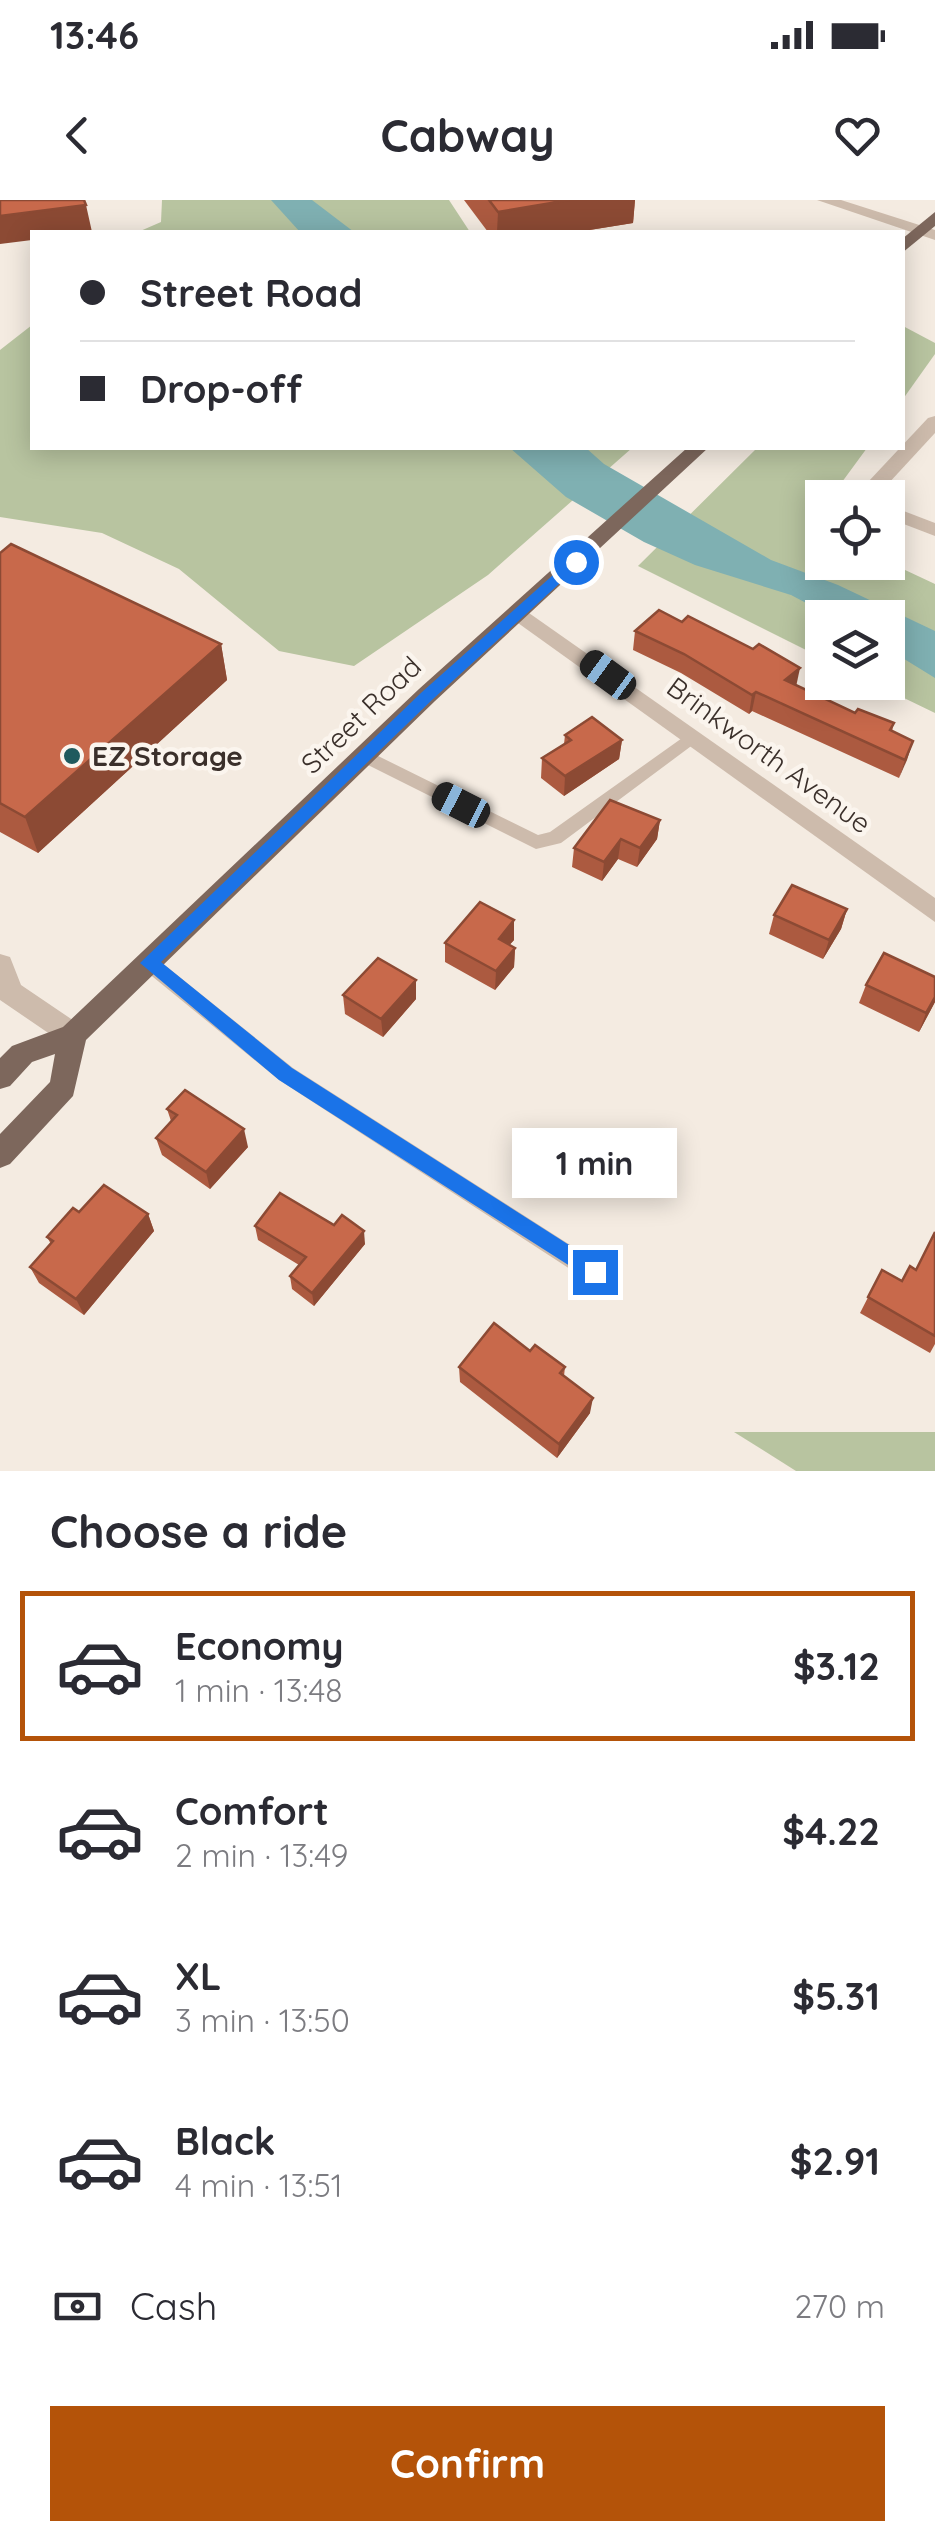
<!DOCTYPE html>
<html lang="en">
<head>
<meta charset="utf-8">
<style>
  :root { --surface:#fff; --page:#f2f2f3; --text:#2b2b33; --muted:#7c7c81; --line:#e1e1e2; --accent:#b45309 }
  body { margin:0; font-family:Quicksand,sans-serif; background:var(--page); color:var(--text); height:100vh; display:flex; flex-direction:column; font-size:38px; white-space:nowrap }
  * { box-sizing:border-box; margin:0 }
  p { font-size:32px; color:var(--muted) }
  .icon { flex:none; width:55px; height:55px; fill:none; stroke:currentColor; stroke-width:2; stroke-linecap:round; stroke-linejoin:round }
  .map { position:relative; height:1271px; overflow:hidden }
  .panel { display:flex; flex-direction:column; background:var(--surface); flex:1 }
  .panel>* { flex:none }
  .hud { position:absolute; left:30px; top:30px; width:875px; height:220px; border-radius:0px; box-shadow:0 5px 25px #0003; display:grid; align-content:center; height:220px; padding:0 50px; background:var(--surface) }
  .fabs { position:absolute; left:805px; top:280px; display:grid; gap:20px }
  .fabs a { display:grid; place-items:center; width:100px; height:100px; border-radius:0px; background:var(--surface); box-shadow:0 5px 25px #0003; font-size:50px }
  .end { position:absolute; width:45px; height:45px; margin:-22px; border:12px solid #1a73e8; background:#fff; box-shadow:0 0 0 5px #fff }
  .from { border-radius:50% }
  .bubble { position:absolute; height:70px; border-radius:0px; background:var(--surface); box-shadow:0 5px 25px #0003; font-size:32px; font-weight:800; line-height:70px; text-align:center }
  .car { position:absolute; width:30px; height:60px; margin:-30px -15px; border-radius:12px; box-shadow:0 0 8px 2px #0007; background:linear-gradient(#222 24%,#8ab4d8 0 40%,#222 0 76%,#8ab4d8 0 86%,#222 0) }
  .hud b { display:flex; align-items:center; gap:35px; height:95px; font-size:38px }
  .hud b+b { border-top:2px solid var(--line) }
  .hud i { width:25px; height:25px; background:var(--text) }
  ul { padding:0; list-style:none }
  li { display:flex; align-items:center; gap:30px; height:150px; margin:0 20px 15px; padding:0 30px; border:5px solid transparent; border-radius:0px }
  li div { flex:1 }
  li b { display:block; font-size:38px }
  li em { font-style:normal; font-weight:800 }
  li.on { border-color:var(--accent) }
  li>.icon { width:90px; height:90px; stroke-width:1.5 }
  h2 { padding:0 50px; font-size:45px; line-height:120px }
  .pay { display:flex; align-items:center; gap:25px; height:110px; padding:0 50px; font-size:38px }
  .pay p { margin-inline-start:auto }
  .button { display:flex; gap:20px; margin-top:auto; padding:20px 50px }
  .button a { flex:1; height:115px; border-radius:0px; background:var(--accent); color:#fff; font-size:40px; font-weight:800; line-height:115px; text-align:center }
  .status { display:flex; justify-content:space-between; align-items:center; height:70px; padding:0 50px; background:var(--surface); direction:ltr }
  .status svg { height:28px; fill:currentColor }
  header { display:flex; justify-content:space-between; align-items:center; height:130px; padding:0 50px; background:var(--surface); font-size:45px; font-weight:800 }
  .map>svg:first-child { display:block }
  .green { fill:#b8c4a0 }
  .water { fill:#7fb0b2 }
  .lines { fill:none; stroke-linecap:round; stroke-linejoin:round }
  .lane { fill:#cdbbac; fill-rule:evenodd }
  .street { fill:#cdbbac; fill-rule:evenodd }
  .primary { fill:#7d675c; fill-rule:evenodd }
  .wall { fill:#ac5a40 }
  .shaded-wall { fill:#8c4a34 }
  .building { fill:#c8694b; stroke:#8c4a34; stroke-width:2.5 }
  .route { fill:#1a73e8 }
  .poi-dot { fill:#1f5a5e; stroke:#fbf5ee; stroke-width:4 }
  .labels { text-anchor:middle; stroke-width:9; stroke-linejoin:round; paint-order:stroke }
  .street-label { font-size:28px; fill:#3b302b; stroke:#fbf5ee }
  .poi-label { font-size:28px; font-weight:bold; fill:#3b302b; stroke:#fbf5ee; text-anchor:start }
</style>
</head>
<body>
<div class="status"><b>13:46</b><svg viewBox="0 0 49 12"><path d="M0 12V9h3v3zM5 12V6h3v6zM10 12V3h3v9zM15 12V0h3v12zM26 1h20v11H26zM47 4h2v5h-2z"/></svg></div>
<header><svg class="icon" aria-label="back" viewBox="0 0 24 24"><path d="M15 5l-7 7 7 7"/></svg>Cabway<svg class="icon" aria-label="heart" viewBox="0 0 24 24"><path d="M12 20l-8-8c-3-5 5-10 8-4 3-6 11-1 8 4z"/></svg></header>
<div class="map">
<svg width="935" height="1271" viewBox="0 0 935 1271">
  <rect width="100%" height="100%" fill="#f4ebe1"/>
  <!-- green -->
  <g class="green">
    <path d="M162,0H449L470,32H138L161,22Z"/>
    <path d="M32,125V248H632L488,375L354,466L279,451L179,369L102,333L0,317V150Z"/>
    <path d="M903,126L935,143V154L903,199Z"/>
    <path d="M757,248H867L831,297L822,298V310L812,325L822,331V362H888L935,384V513L873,483L888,482V418H822V458L638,366Z"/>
    <path d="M734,1232H935V1271H796Z"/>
  </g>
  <!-- water -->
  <g class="water">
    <path d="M271,0H312L354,32H300Z"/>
    <path d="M510,248H586L604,264L771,360L838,385L935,431V478L888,449V418L833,417L791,395L695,365L644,342L566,297Z"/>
  </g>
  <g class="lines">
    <!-- lane -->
    <g class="lane">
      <path d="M692,531L698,533L700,537L698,541L561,643L536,649L358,560L356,556L358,552H370L538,635L550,632Z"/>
      <path d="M149,755L156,758L293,868L603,1066L606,1073L603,1080L595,1083L587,1080L279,880L142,768L140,763L142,758Z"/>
    </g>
    <!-- street -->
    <g class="street">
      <path d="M817,0H841L935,30V40Z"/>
      <path d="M935,216V233L875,298H853L928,218Z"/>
      <path d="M888,305L935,323V336L888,318Z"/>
      <path d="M519,406L935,698V722L511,418L508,413L511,408Z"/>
      <path d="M0,754L10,757L21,785L83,827L87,835L83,843L73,847L63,843L0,800Z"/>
    </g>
    <!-- primary -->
    <g class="primary">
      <path d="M935,12V26L902,53V39Z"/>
      <path d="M687,248H708L435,501L86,840L73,896L10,964L0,968V934L50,882L55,854L32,862L10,886L0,889V858L12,846L63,827L419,489Z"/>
    </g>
  </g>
  <!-- wall -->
  <g class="wall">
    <path d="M464,0H635L633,23L577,32H488Z"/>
    <path d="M0,353L221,444L227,480L38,653L0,632Z"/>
    <path d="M635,431L796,486L855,513L894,523L892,531L913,541L899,578L752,511L749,514L681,473L633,450Z"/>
    <path d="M565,535L622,540L619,559L564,596L541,578L542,558L564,544Z"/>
    <path d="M660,620L657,639L637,667L618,659L602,681L572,667L574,648Z"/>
    <path d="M847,709L841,729L823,759L769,734L774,715Z"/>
    <path d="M514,720V740L509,745L515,748L514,767L495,790L445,762V743Z"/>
    <path d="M935,777V802L919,832L859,803L866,785Z"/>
    <path d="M343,795L416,799L383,837L345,814Z"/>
    <path d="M167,909L248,947L210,989L162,955L156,938L171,921Z"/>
    <path d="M79,1012L148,1014L154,1031L84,1115L39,1083L30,1067L51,1044L47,1037Z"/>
    <path d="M255,1026L365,1044L314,1106L292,1089L290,1076L299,1065L258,1040Z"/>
    <path d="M935,1032V1144L930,1153L860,1113L882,1070L902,1081L916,1070Z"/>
    <path d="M530,1151L565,1167L564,1176L590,1213L557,1258L460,1182L459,1167Z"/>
  </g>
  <!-- shaded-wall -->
  <g class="shaded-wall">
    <path d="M569,0H635L633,23L577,32H497L498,12Z"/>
    <path d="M86,5L92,32H32V40L0,44V16Z"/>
    <path d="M221,444L227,480L38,653L25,617Z"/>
    <path d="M800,468L796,487L785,480Z"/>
    <path d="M756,492L752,511L749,514L752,495Z"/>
    <path d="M622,540L619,559L564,596L565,576Z"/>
    <path d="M913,541L907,560L899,578L905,560Z"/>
    <path d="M660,620L657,639L637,667L640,648Z"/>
    <path d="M621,639L618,659L602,681L604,662Z"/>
    <path d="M847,709L841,729L823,759L829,740Z"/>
    <path d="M514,720V740L498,758L499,739Z"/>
    <path d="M515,748L514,767L495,790L496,771Z"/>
    <path d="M416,780V799L383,837L381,819Z"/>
    <path d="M935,797V802L919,832L926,813Z"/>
    <path d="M244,929L248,947L210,989L206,972Z"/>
    <path d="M148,1014L154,1031L84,1115L76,1099Z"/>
    <path d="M364,1031L365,1044L314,1106L312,1093Z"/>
    <path d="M593,1198L590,1213L557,1258L559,1244Z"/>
  </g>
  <!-- building -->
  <g class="building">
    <path d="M0,0H84L86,5L0,16Z"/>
    <path d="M489,0H569L498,12Z"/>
    <path d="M11,344L221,444L25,617L0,603V353Z"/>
    <path d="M659,410L682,422L688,416L753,449L759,444L800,468L785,480L855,513L858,509L894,523L890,530L913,541L905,560L756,492L752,495L684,454L635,431Z"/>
    <path d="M592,517L622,540L565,576L542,558L571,540L565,535Z"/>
    <path d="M610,600L660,620L640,648L621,639L604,662L574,648Z"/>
    <path d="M792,685L847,709L829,740L774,715Z"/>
    <path d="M480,702L514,720L499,739L515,748L496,771L445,743Z"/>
    <path d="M884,753L935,777V797L926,813L866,785Z"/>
    <path d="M378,758L416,780L381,819L343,795Z"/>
    <path d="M185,890L244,929L206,972L156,938L177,915L167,909Z"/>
    <path d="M104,985L148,1014L76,1099L30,1067L53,1041L47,1037L73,1008L79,1012Z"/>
    <path d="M280,993L334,1025L342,1015L364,1031L312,1093L290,1076L306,1057L255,1026Z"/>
    <path d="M935,1032V1136L868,1097L882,1070L902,1081L910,1066L916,1070Z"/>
    <path d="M494,1123L530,1151L535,1145L565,1167L560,1173L593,1198L559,1244L459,1167Z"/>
  </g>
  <!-- route -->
  <path class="route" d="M571,359L583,362L433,499L161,762L292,868L602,1066V1079L595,1082L279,880L140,763L422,492Z"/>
  <!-- markers -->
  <circle class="poi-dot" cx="72" cy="556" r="10"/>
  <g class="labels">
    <!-- street labels -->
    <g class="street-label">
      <text transform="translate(361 515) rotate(-44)" y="10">Street Road</text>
      <text transform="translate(769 555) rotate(36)" y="10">Brinkworth Avenue</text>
    </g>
    <!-- poi labels -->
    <g class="poi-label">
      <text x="92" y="566">EZ Storage</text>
    </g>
  </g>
</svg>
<div class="fabs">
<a><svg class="icon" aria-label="locate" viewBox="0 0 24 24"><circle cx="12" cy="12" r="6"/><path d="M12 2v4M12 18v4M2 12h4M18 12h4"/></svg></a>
<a><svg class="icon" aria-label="layers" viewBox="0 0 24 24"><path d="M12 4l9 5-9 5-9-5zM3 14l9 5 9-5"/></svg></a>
</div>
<i class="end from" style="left:576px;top:362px"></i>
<i class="end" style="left:595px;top:1072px"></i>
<div class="bubble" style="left:512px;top:928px;width:165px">1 min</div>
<i class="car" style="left:608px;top:475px;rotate:306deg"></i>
<i class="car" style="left:461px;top:605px;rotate:297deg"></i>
<div class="hud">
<b><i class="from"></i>Street Road</b>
<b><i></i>Drop-off</b>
</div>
</div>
<section class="panel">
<h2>Choose a ride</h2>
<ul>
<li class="on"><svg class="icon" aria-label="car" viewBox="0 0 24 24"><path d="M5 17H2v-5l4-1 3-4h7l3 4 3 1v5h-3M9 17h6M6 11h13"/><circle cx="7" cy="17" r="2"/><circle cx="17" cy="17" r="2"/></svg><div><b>Economy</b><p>1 min · 13:48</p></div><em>$3.12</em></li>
<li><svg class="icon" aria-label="car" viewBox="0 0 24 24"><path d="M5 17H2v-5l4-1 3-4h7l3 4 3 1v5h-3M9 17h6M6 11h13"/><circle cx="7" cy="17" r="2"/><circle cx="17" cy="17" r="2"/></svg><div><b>Comfort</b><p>2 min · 13:49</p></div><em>$4.22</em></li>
<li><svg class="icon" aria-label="car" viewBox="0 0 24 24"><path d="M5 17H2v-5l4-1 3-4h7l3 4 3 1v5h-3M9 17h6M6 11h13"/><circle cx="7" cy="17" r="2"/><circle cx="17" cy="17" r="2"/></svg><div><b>XL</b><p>3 min · 13:50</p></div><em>$5.31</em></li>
<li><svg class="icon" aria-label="car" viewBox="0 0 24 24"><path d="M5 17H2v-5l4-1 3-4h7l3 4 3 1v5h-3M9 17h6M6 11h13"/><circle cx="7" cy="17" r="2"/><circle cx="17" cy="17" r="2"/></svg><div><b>Black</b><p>4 min · 13:51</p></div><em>$2.91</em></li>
</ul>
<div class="pay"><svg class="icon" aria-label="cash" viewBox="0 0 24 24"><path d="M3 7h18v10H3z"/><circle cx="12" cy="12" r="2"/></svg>Cash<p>270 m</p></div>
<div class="button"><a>Confirm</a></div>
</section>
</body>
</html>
